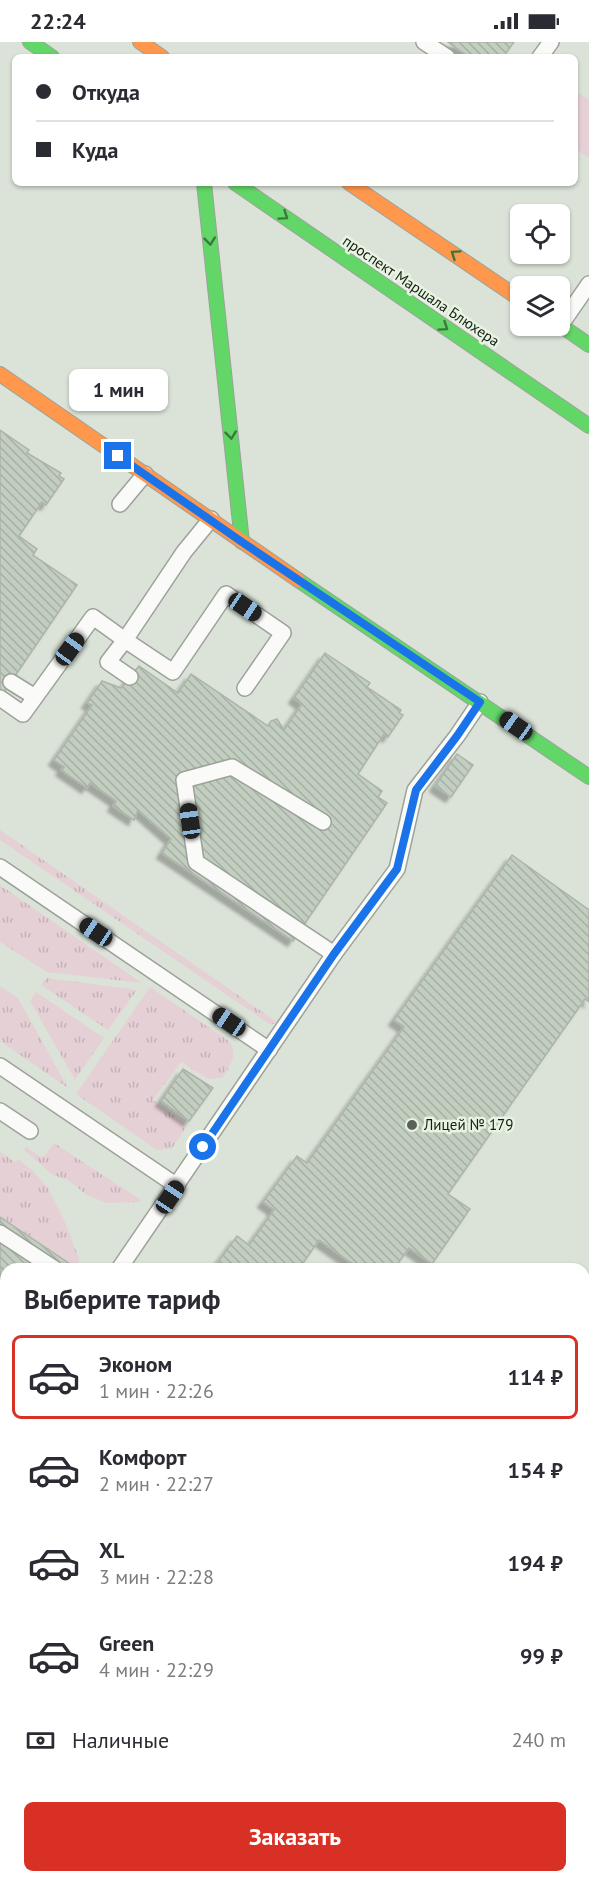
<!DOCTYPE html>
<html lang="ru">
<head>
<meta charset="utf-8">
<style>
  :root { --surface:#fff; --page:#f7f7f7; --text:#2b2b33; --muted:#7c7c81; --line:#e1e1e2; --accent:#d93025 }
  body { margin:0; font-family:"PT Sans",sans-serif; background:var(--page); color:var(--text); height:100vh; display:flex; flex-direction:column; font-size:22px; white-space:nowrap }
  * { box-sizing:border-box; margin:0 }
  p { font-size:20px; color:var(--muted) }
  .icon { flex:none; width:33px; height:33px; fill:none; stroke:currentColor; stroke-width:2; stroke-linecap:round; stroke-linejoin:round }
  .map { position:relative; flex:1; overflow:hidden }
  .sheet { position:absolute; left:0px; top:1221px; width:590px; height:620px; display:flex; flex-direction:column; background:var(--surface); border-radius:18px 18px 0 0; box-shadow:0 2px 4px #0004 }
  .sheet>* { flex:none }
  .banner { position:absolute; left:12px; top:12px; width:566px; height:132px; border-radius:9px; box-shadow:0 2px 4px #0004; display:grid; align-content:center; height:132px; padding:0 24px; background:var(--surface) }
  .tools { position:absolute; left:510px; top:162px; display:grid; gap:12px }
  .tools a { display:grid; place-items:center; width:60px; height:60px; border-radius:9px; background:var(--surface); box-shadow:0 2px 4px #0004; font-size:30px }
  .end { position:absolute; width:27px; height:27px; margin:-14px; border:8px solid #1a73e8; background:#fff; box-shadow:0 0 0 3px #fff }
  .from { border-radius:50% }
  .bubble { position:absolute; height:42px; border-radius:9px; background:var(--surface); box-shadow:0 2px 4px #0004; font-size:20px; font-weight:600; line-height:42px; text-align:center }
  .car { position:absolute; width:18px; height:36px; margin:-18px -9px; border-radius:8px; box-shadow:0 0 4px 2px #0007; background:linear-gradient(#222 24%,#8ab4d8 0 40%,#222 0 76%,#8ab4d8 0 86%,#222 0) }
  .banner b { display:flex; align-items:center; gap:21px; height:57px; font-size:22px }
  .banner b+b { border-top:2px solid var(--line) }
  .banner i { width:15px; height:15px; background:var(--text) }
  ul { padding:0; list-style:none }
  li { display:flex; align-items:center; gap:18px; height:84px; margin:0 12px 9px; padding:0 12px; border:3px solid transparent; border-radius:9px }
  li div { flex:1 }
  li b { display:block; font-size:22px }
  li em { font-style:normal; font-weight:600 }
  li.selected { border-color:var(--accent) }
  li>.icon { width:54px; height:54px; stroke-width:1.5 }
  h2 { padding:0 24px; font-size:27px; line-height:72px }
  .pay { display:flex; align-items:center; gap:15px; height:66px; padding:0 24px; font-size:22px }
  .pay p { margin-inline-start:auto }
  .button { display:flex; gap:12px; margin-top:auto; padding:12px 24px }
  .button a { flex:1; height:69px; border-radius:9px; background:var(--accent); color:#fff; font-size:24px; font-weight:600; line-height:69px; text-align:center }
  .status { display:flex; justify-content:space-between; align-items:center; height:42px; padding:0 30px; background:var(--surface); direction:ltr }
  .status svg { height:16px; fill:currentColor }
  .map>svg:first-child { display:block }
  .grass { fill:url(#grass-tufts) }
  .park { fill:#e5d0d6 }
  .building { fill:url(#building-back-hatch); stroke:#adb3ab; stroke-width:1.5; filter:url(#shadow) }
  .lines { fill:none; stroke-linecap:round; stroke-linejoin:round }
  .lane-casing { stroke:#9ca29a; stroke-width:18 }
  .fast-casing { stroke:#9ca29a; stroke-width:16 }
  .slow-casing { stroke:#9ca29a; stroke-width:16 }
  .lane { stroke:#fafbf9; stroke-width:15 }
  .fast { stroke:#63d668; stroke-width:14 }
  .slow { stroke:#ff974d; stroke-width:14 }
  .oneway { stroke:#3c783e }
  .route { stroke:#1a73e8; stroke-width:8 }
  .poi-dot { fill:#5b6159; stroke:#e6f4e1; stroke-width:2 }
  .labels { text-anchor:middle; stroke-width:5; stroke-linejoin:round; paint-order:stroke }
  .street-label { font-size:15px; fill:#161b14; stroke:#e6f4e1 }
  .poi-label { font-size:15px; fill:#161b14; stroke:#e6f4e1; text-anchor:start }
</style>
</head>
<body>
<div class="status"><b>22:24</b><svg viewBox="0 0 49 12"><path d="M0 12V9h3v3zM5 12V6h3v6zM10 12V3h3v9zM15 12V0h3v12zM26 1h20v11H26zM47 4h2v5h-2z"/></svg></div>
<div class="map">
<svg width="589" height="1840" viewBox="0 0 589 1840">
  <defs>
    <pattern id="grass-tufts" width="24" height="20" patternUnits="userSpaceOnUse" patternTransform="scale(1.5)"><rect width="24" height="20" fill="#e5d0d6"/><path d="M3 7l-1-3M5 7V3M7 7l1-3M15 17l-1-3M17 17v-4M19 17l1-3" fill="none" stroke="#c4b2b7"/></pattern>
    <pattern id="building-back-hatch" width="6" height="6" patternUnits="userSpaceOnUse" patternTransform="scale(1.5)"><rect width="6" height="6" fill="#c2cebf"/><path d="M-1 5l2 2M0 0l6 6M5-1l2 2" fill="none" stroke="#a6b0a3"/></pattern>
    <filter id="shadow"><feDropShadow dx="-5.5" dy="5.5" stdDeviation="1.5" flood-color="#0004"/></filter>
  </defs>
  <rect width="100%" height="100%" fill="#dbe3d8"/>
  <!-- grass -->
  <g class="grass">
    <path d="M0,788L277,980L271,983L0,798Z"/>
    <path d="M0,843L142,941L47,930L0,900Z"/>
    <path d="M47,936L137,948L108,988L41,943Z"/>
    <path d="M0,944L18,956L68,1046L0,999Z"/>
    <path d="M150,945L229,999C239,1013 230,1023 222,1036L208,1037L181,1020L153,1058L183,1080L185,1087L172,1106L157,1108L76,1052Z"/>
    <path d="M36,950L104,996L75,1038L30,959Z"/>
    <path d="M54,1101L141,1158L139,1160L108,1161L88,1154L68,1138L53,1133L24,1108L26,1105L43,1116Z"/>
    <path d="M0,1110L15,1120L18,1117L33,1129L48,1146L67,1185L79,1217L76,1226L0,1175Z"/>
  </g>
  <!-- park -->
  <path class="park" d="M574,48L589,58V116L575,106Z"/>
  <!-- building -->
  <g class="building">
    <path d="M448,0H514L503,15H469Z"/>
    <path d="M0,388L29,408L27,411L61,431L59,434L64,437L46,463L42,460L19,494L37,507L33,513L77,543L0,656Z"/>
    <path d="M325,611L370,641L367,645L401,668L399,671L403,673L388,695L384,692L358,732L382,749L378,755L387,761L293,899L162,811L171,797L138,768L134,778L113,764L116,759L90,741L87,746L61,728L64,725L54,718L92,663L87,661L102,639L121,646L139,624L178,651L191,632L268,684L271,679L277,677L284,688L302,662L294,656Z"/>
    <path d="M457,712L473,723L451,755L435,744Z"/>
    <path d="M512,813L589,868V960L585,957L448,1152L470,1167L432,1222L409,1206L394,1227H360L319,1198L299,1227H213L237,1194L249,1203L274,1168L263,1160L297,1114L307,1121L404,985L394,978Z"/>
    <path d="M183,1027L213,1046L189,1079L161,1059Z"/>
    <path d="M0,1175L70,1222L66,1227H6V1316L0,1325Z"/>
    <path d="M589,1268V1414L584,1422V1276Z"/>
  </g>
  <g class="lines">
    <defs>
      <g id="lane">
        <path d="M424,0L447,15"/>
        <path d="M540,15L551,0"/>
        <path d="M560,284L589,242"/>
        <path d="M120,462L145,432"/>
        <path d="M211,477L184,510L125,598L173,630L226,552L283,591L245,646"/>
        <path d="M11,640L35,655"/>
        <path d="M0,656L23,672L93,575L125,598L108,620L130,635"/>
        <path d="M323,780L232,725L184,738L196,820L334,912"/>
        <path d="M0,825L269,1008"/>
        <path d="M0,1024L177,1144"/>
        <path d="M0,1069L30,1089"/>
        <path d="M0,1191L55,1227"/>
        <path d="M119,1227L334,912L397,827L415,748L457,694L480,660"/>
        <path d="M0,1360L6,1351"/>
        <path d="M0,1545L6,1559"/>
        <path d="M584,1603L589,1595"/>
        <path d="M326,1834L334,1840"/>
        <path d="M411,1840L415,1834"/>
      </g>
      <g id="fast">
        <path d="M30,0L52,15"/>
        <path d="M204,141L242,500"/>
        <path d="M235,141L589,384"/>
        <path d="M560,283L589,303"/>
        <path d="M298,538L589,735"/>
      </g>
      <g id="slow">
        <path d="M140,0L162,15"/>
        <path d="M349,141L520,257"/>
        <path d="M0,332L298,538"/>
      </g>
    </defs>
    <!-- lane casing -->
    <use href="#lane" class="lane-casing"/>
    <!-- fast casing -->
    <use href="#fast" class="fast-casing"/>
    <!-- slow casing -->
    <use href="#slow" class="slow-casing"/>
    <!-- lane -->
    <use href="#lane" class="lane"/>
    <!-- fast -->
    <use href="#fast" class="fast"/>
    <!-- slow -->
    <use href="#slow" class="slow"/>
  </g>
  <!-- one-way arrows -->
  <defs><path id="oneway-chevron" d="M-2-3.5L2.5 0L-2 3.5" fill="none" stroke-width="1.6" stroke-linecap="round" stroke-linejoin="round" transform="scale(1.5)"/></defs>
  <g class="oneway">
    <use href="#oneway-chevron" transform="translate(284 174) rotate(34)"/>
    <use href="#oneway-chevron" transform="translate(210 199) rotate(84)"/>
    <use href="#oneway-chevron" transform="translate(455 212) rotate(-146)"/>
    <use href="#oneway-chevron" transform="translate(444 285) rotate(34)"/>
    <use href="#oneway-chevron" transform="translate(231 393) rotate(84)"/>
  </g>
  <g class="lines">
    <!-- route -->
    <path class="route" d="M118,414L242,500L480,660L457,694L416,748L397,827L334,912L203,1105"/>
  </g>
  <!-- markers -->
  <circle class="poi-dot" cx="412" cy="1083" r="6"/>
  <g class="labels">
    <!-- street labels -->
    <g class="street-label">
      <text transform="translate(421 249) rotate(34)" y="5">проспект Маршала Блюхера</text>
    </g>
    <!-- poi labels -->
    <g class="poi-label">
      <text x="424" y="1088">Лицей № 179</text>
    </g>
  </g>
</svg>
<div class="tools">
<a><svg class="icon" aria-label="locate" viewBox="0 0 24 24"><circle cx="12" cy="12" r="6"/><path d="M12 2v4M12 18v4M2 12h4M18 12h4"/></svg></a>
<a><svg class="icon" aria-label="layers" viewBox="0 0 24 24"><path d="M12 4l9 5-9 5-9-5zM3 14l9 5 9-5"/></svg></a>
</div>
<i class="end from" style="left:203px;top:1105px"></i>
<i class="end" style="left:118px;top:414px"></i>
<div class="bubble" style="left:69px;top:327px;width:99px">1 мин</div>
<i class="car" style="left:245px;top:565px;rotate:124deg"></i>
<i class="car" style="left:70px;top:607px;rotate:36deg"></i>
<i class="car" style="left:516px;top:684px;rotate:305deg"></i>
<i class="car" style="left:190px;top:779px;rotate:352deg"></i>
<i class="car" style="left:96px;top:890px;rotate:304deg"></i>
<i class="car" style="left:229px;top:980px;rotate:304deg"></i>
<i class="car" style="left:170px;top:1155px;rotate:34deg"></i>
<div class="banner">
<b><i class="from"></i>Откуда</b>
<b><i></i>Куда</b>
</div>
<section class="sheet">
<h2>Выберите тариф</h2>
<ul>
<li class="selected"><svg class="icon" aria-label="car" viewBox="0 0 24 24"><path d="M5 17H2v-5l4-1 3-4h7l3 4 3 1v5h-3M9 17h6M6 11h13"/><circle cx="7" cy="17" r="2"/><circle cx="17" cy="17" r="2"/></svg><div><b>Эконом</b><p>1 мин · 22:26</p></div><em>114 ₽</em></li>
<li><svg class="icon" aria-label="car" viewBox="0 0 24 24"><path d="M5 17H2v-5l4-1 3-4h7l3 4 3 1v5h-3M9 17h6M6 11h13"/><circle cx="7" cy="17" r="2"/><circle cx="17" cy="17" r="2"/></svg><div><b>Комфорт</b><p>2 мин · 22:27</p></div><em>154 ₽</em></li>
<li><svg class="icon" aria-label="car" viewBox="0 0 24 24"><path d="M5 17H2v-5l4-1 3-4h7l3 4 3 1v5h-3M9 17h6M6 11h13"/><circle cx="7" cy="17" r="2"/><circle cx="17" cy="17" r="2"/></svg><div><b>XL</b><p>3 мин · 22:28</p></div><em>194 ₽</em></li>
<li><svg class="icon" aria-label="car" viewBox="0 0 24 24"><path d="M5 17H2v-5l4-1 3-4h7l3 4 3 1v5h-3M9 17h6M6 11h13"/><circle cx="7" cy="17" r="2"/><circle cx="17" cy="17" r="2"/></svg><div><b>Green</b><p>4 мин · 22:29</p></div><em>99 ₽</em></li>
</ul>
<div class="pay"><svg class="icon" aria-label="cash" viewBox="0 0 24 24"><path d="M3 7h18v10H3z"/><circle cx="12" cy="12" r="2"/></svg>Наличные<p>240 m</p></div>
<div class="button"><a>Заказать</a></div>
</section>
</div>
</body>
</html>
